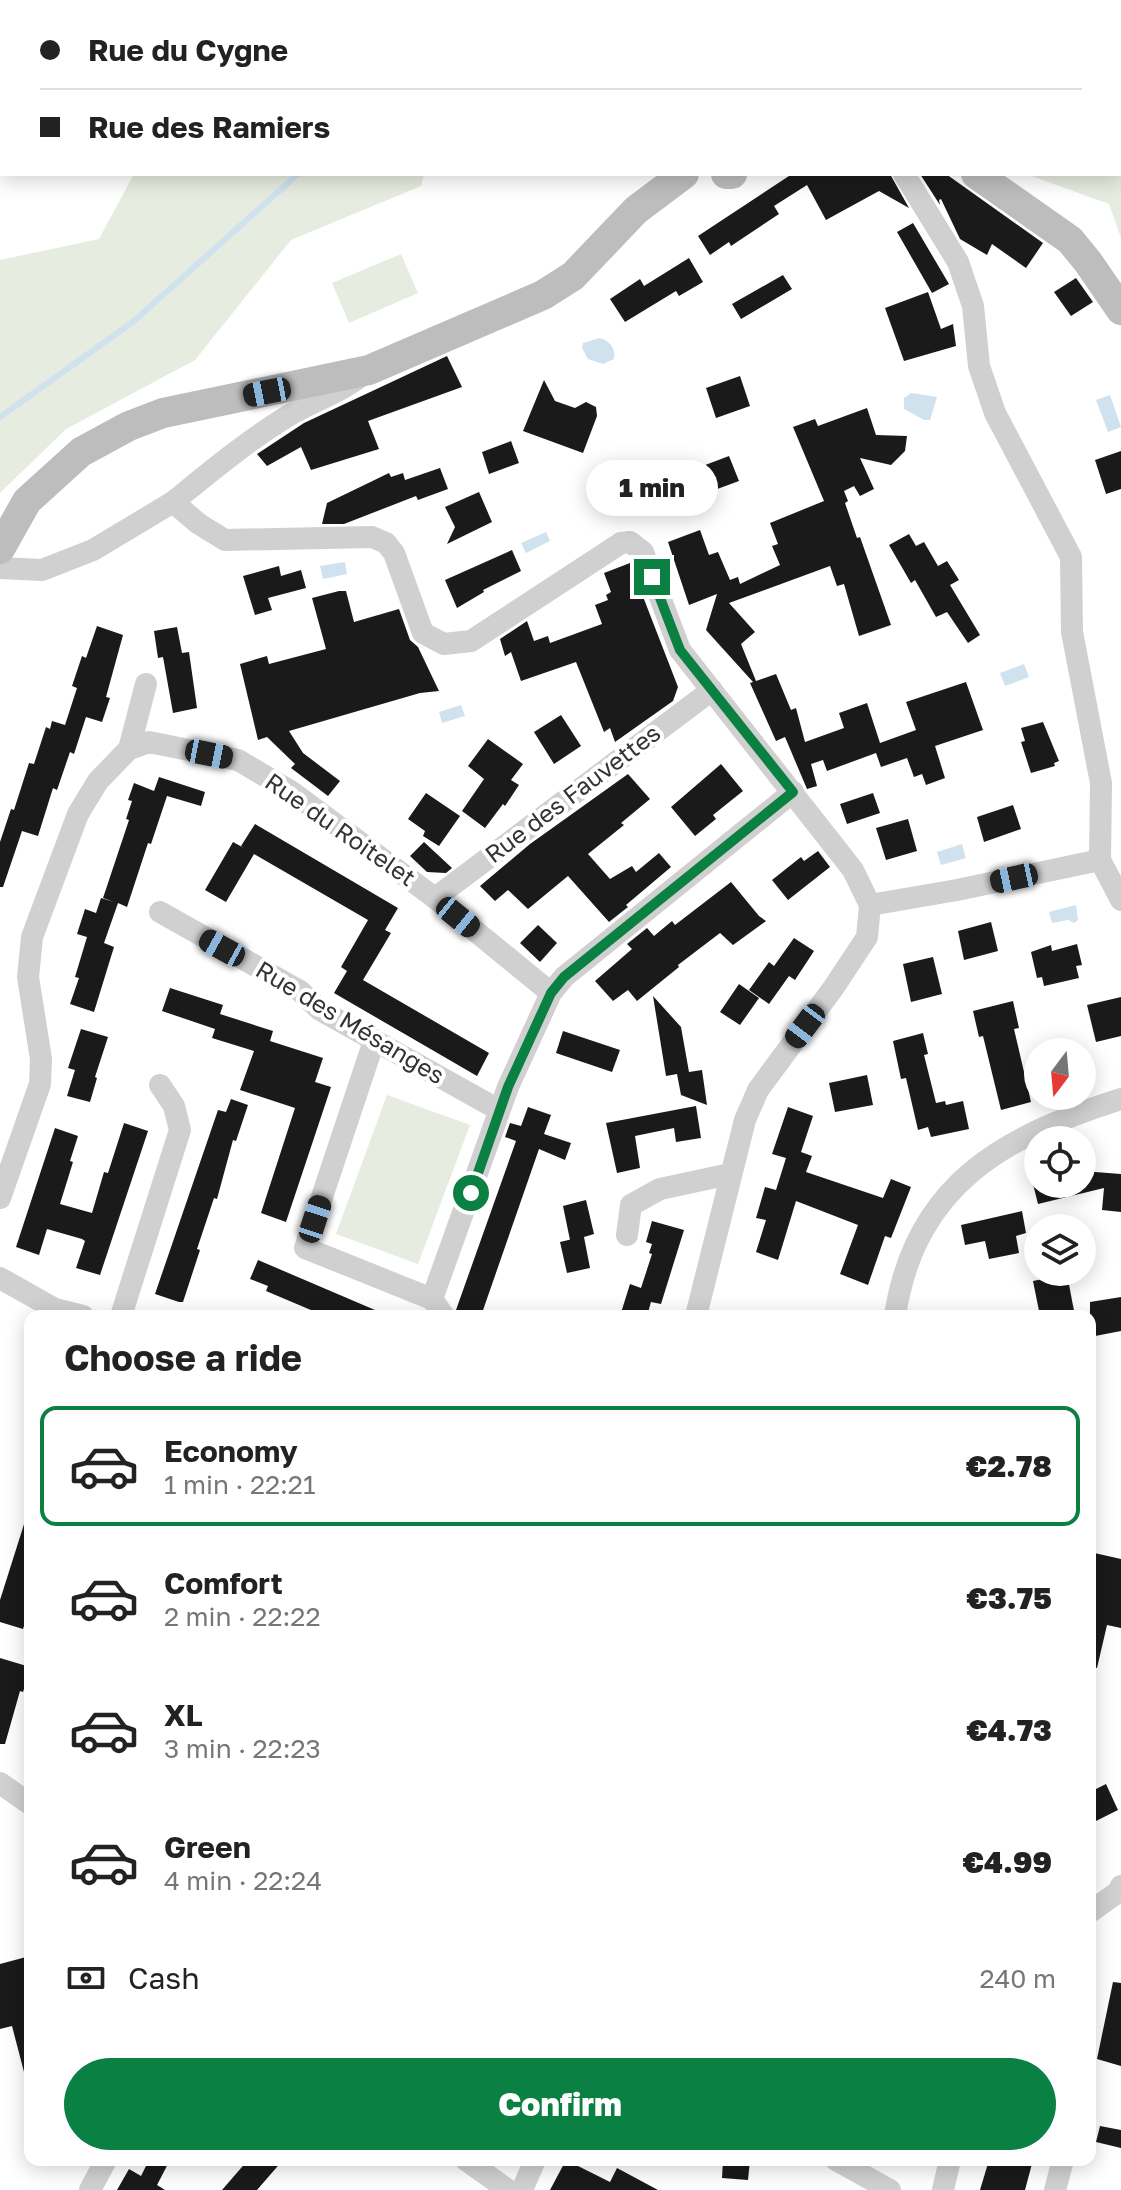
<!DOCTYPE html>
<html lang="en">
<head>
<meta charset="utf-8">
<style>
  :root { --surface:#fff; --page:#f6f6f6; --text:#222; --muted:#767676; --line:#e0e0e0; --accent:#0b8043 }
  body { margin:0; font-family:"Golos Text",sans-serif; background:var(--page); color:var(--text); height:100vh; display:flex; flex-direction:column; font-size:30px; white-space:nowrap }
  * { box-sizing:border-box; margin:0 }
  p { font-size:26px; color:var(--muted) }
  .icon { flex:none; width:44px; height:44px; fill:none; stroke:currentColor; stroke-width:2; stroke-linecap:round; stroke-linejoin:round }
  .map { position:relative; flex:1; overflow:hidden }
  .panel { position:absolute; left:24px; top:1310px; width:1072px; height:856px; display:flex; flex-direction:column; background:var(--surface); border-radius:16px; box-shadow:0 4px 20px #0003 }
  .panel>* { flex:none }
  .top-card { position:absolute; left:0px; top:0px; width:1122px; height:176px; box-shadow:0 4px 20px #0003; display:grid; align-content:center; height:176px; padding:0 40px; background:var(--surface) }
  .needle { width:52px; rotate:196deg }
  .buttons { position:absolute; left:1024px; top:1038px; display:grid; gap:16px }
  .buttons a { display:grid; place-items:center; width:72px; height:72px; border-radius:50%; background:var(--surface); box-shadow:0 4px 20px #0003; font-size:40px }
  .end { position:absolute; width:36px; height:36px; margin:-18px; border:10px solid #0b8043; background:#fff; box-shadow:0 0 0 4px #fff }
  .from { border-radius:50% }
  .bubble { position:absolute; height:56px; border-radius:28px; background:var(--surface); box-shadow:0 4px 20px #0003; font-size:26px; font-weight:800; line-height:56px; text-align:center }
  .car { position:absolute; width:24px; height:48px; margin:-24px -12px; border-radius:10px; box-shadow:0 0 6px 2px #0007; background:linear-gradient(#222 24%,#8ab4d8 0 40%,#222 0 76%,#8ab4d8 0 86%,#222 0) }
  .top-card b { display:flex; align-items:center; gap:28px; height:76px; font-size:30px }
  .top-card b+b { border-top:2px solid var(--line) }
  .top-card i { width:20px; height:20px; background:var(--text) }
  ul { padding:0; list-style:none }
  li { display:flex; align-items:center; gap:24px; height:120px; margin:0 16px 12px; padding:0 24px; border:4px solid transparent; border-radius:16px }
  li div { flex:1 }
  li b { display:block; font-size:30px }
  li em { font-style:normal; font-weight:800 }
  li.on { border-color:var(--accent) }
  li>.icon { width:72px; height:72px; stroke-width:1.5 }
  h2 { padding:0 40px; font-size:36px; line-height:96px }
  .pay { display:flex; align-items:center; gap:20px; height:88px; padding:0 40px; font-size:30px }
  .pay p { margin-inline-start:auto }
  .primary-button { display:flex; gap:16px; margin-top:auto; padding:16px 40px }
  .primary-button a { flex:1; height:92px; border-radius:48px; background:var(--accent); color:#fff; font-size:32px; font-weight:800; line-height:92px; text-align:center }
  .map>svg:first-child { display:block }
  .green { fill:#e6ecdf }
  .water { fill:#cfe2ee }
  .lines { fill:none; stroke-linecap:round; stroke-linejoin:round }
  .stream { stroke:#cfe2ee; stroke-width:6 }
  .building { fill:#1a1a1a }
  .street { stroke:#d0d0d0; stroke-width:22 }
  .secondary { stroke:#bdbdbd; stroke-width:30 }
  .route { stroke:#0b8043; stroke-width:10 }
  .labels { text-anchor:middle; stroke-width:8; stroke-linejoin:round; paint-order:stroke }
  .street-label { font-size:24px; fill:#333; stroke:#fff }
</style>
</head>
<body>
<div class="map">
<svg width="1121" height="2190" viewBox="0 0 1121 2190">
  <rect width="100%" height="100%" fill="#fff"/>
  <!-- green -->
  <g class="green">
    <path d="M143,0H536L141,2Z"/>
    <path d="M825,0H982V2Z"/>
    <path d="M1120,132L1121,133V238L1109,204L1026,174H1120Z"/>
    <path d="M134,174H424L421,186L291,240L195,360L66,429L0,493V260L99,239Z"/>
    <path d="M401,254L418,293L349,323L332,283Z"/>
    <path d="M387,1095L470,1125L418,1264L336,1234Z"/>
  </g>
  <!-- water -->
  <g class="water">
    <path d="M600,338C609,341 616,348 614,359L603,364L588,359L582,348L583,343Z"/>
    <path d="M911,393L937,397L930,420H924L904,409V398Z"/>
    <path d="M1110,395L1121,427L1108,432L1096,400Z"/>
    <path d="M546,532L550,541L526,553L521,543Z"/>
    <path d="M345,562L347,574L323,579L320,566Z"/>
    <path d="M1024,664L1029,677L1005,686L1000,673Z"/>
    <path d="M461,705L465,716L442,723L439,712Z"/>
    <path d="M962,844L966,858L941,865L937,852Z"/>
    <path d="M1076,905L1078,920L1074,923L1068,920L1052,923L1049,912Z"/>
  </g>
  <g class="lines">
    <!-- stream -->
    <path class="stream" d="M0,417L134,321L298,174"/>
  </g>
  <!-- building -->
  <g class="building">
    <path d="M792,174H890L909,208L879,191L826,220L807,185L774,206L779,214L731,246L729,242L710,255L698,236Z"/>
    <path d="M920,174H946L1043,243L1026,268L992,244L987,255L960,239L941,199L939,200L940,205Z"/>
    <path d="M913,223L949,284L932,293L897,232Z"/>
    <path d="M689,258L703,282L679,296L676,291L625,322L610,299L640,279L644,286Z"/>
    <path d="M783,275L792,289L741,319L732,304Z"/>
    <path d="M1076,278L1093,302L1071,316L1054,292Z"/>
    <path d="M928,292L941,329L953,324L956,346L904,361L885,308Z"/>
    <path d="M447,356L462,387L368,421L379,449L311,470L301,447L267,466L257,454L304,423Z"/>
    <path d="M740,376L750,406L716,418L706,388Z"/>
    <path d="M544,380L555,401L575,408L586,402L596,407L597,416L583,453L523,431Z"/>
    <path d="M867,408L876,435L907,436L905,451L891,465L860,458L874,489L860,496L854,486L844,491L848,501L845,503L857,538L860,537L891,625L859,636L844,584L837,586L830,566L729,603L755,632L741,644L756,681L776,674L791,710L796,708L805,742L844,728L839,713L867,703L880,743L916,730L906,702L966,682L983,730L935,746L945,778L926,785L922,774L914,777L907,758L881,767L876,753L827,771L823,760L811,764L817,786L807,789L785,737L776,741L750,683L753,682L706,630L717,594L689,605L668,542L700,530L709,555L718,552L730,580L738,577L740,584L780,565L772,546L778,544L770,523L824,501L793,427L815,419L818,426Z"/>
    <path d="M511,441L519,463L489,474L482,452Z"/>
    <path d="M1121,451V489L1106,494L1095,460Z"/>
    <path d="M729,456L739,481L701,495L692,470Z"/>
    <path d="M440,468L448,489L418,500L416,496L344,524H322L327,503L389,473L391,477L403,473L405,480Z"/>
    <path d="M479,492L492,522L447,544L455,527L445,507Z"/>
    <path d="M909,534L916,546L924,542L938,566L947,561L959,580L950,585L980,635L968,643L947,612L936,617L915,580L911,583L889,545Z"/>
    <path d="M512,550L521,571L483,590L484,592L457,608L445,580Z"/>
    <path d="M630,563L678,687L673,701L615,742L610,728L604,732L576,662L521,681L511,652L505,656L500,639L527,621L534,641L548,636L550,643L602,624L595,605L608,600L606,595L611,592L604,573Z"/>
    <path d="M279,566L281,576L301,570L306,588L268,598L272,610L255,615L243,576Z"/>
    <path d="M339,591H346L354,622L399,609L410,640L418,647L439,691L420,693L289,731L303,753L340,781L328,796L291,768L295,764L267,737L258,740L240,664L267,656L269,664L326,649L312,598Z"/>
    <path d="M97,626L123,635L106,697L110,698L102,722L86,717L74,754L70,752L57,790L53,788L38,836L22,831L3,887H0V842L11,809L14,810L29,763L34,764L46,727L50,729L52,721L65,725L77,688L72,686L82,656L86,658Z"/>
    <path d="M177,627L182,653L189,652L197,708L173,713L163,657L158,658L154,631Z"/>
    <path d="M561,715L581,746L554,764L534,732Z"/>
    <path d="M1043,722L1059,761L1054,763L1055,766L1031,773L1021,742L1025,741L1021,728Z"/>
    <path d="M488,739L523,764L511,780L519,785L505,806L503,804L485,828L462,811L484,779L468,766Z"/>
    <path d="M721,764L743,791L713,815L716,819L695,836L671,807Z"/>
    <path d="M628,774L650,799L621,823L624,825L588,854L610,879L632,866L636,872L659,853L671,867L626,905L628,907L609,922L568,876L528,909L508,890L495,901L480,886L530,844Z"/>
    <path d="M159,777L205,792L201,806L167,796L151,844L148,843L127,907L118,903L104,943L114,947L94,1012L70,1004L79,978L75,977L87,937L77,934L85,909L96,913L101,898L114,902L103,898L129,820L126,819L132,801L128,800L134,783L154,791Z"/>
    <path d="M426,793L460,816L439,846L423,836L425,831L408,819Z"/>
    <path d="M873,793L880,813L847,824L840,804Z"/>
    <path d="M1013,805L1021,829L984,842L977,817Z"/>
    <path d="M908,819L917,851L886,860L876,828Z"/>
    <path d="M255,824L398,908L385,930L391,933L363,980L489,1053L477,1076L334,993L347,971L341,967L368,920L254,854L226,902L205,890L233,842L244,848L241,846Z"/>
    <path d="M424,842L452,868L446,873L427,872L410,856Z"/>
    <path d="M818,851L830,867L788,900L772,880L801,857L804,861Z"/>
    <path d="M731,882L759,916L766,921L733,945L720,933L678,965L679,967L637,1001L628,990L613,1001L595,981L632,949L627,944L647,928L654,936L672,921L675,925Z"/>
    <path d="M991,922L998,951L964,960L958,931Z"/>
    <path d="M538,925L557,943L540,962L520,943Z"/>
    <path d="M794,938L814,951L795,980L789,976L769,1004L749,990L769,962L774,966Z"/>
    <path d="M1077,944L1082,965L1076,966L1079,978L1044,986L1042,977L1037,978L1031,952L1051,945L1052,951Z"/>
    <path d="M933,957L942,994L911,1002L903,964Z"/>
    <path d="M739,984L759,998L740,1025L720,1012Z"/>
    <path d="M170,988L223,1005L220,1014L273,1031L270,1041L323,1058L315,1082L331,1087L286,1222L261,1213L295,1108L240,1090L254,1051L212,1038L215,1029L162,1011Z"/>
    <path d="M653,996L681,1027L689,1072L702,1070L707,1105L681,1095L677,1074L666,1076Z"/>
    <path d="M1121,997V1036L1096,1042L1087,1005Z"/>
    <path d="M1013,1001L1019,1028L1014,1029L1031,1102L1001,1110L983,1036L979,1037L973,1011Z"/>
    <path d="M81,1029L108,1037L95,1077L97,1078L90,1102L67,1096L75,1070L68,1068Z"/>
    <path d="M563,1031L620,1050L612,1072L556,1053Z"/>
    <path d="M923,1033L928,1054L924,1055L936,1103L945,1101L946,1105L963,1101L969,1129L931,1137L928,1127L918,1130L906,1078L901,1079L893,1041Z"/>
    <path d="M867,1075L873,1105L835,1112L829,1083Z"/>
    <path d="M231,1099L248,1105L236,1141L233,1140L217,1199L214,1198L197,1249L200,1250L183,1302H179L155,1294L218,1110L226,1112Z"/>
    <path d="M696,1106L701,1138L676,1142L674,1128L635,1136L640,1168L617,1173L606,1123Z"/>
    <path d="M528,1107L551,1115L544,1134L571,1143L565,1160L539,1149L481,1316H458L456,1310L516,1141L505,1137L510,1123L521,1126Z"/>
    <path d="M788,1107L813,1116L801,1152L812,1156L806,1172L883,1198L891,1179L911,1187L891,1238L885,1236L868,1285L840,1274L858,1225L796,1201L778,1260L756,1252L766,1220L756,1218L765,1187L776,1190L786,1158L772,1154Z"/>
    <path d="M124,1123L148,1131L100,1275L76,1268L85,1241L82,1239L47,1229L39,1255L16,1247L55,1128L78,1136L70,1161L73,1162L60,1204L92,1213L104,1172L108,1173Z"/>
    <path d="M1082,1171L1121,1174V1212L1102,1210L1104,1188L1038,1204L1033,1184H1082Z"/>
    <path d="M586,1200L594,1234L584,1237L590,1268L567,1273L560,1242L581,1237L570,1240L563,1206Z"/>
    <path d="M1022,1211L1026,1233L1016,1236L1019,1253L989,1259L985,1241L965,1245L961,1225Z"/>
    <path d="M652,1221L684,1230L661,1304L651,1302L647,1316H620L630,1284L641,1288L652,1254L649,1253L652,1244L646,1242Z"/>
    <path d="M258,1260L389,1316H325L266,1291L268,1286L250,1279Z"/>
    <path d="M1067,1274L1075,1316H1040L1033,1281Z"/>
    <path d="M1121,1297V1331L1090,1337V1302Z"/>
    <path d="M26,1518H30V1608L23,1629L0,1622V1600Z"/>
    <path d="M1090,1552L1121,1559V1628L1107,1625L1097,1668L1090,1667Z"/>
    <path d="M0,1658L30,1667V1684L26,1683L23,1692L20,1691L5,1744H0Z"/>
    <path d="M1106,1784L1118,1810L1090,1824V1792Z"/>
    <path d="M30,1956V2072H24L12,2026L0,2029V1964Z"/>
    <path d="M1113,1982L1121,1983V2066L1097,2059Z"/>
    <path d="M1100,2126L1121,2130V2148L1096,2142Z"/>
    <path d="M149,2160H170L157,2185L165,2190H117L129,2169L141,2176Z"/>
    <path d="M248,2160H283L257,2190H222Z"/>
    <path d="M566,2160L610,2182L617,2168L658,2190H550Z"/>
    <path d="M723,2160H750L748,2180L722,2178Z"/>
    <path d="M989,2160H1033L1025,2190H980Z"/>
  </g>
  <g class="lines">
    <!-- street -->
    <g class="street">
      <path d="M0,13L2,16"/>
      <path d="M0,36L2,34"/>
      <path d="M904,174L958,262L973,306L979,366L995,413L1071,557L1072,632L1101,783L1100,860L1121,900"/>
      <path d="M173,502C210,472 247,441 288,416C313,401 340,393 364,374"/>
      <path d="M0,568L42,570L93,550L173,502L199,524L225,540L372,537L386,543L394,553L423,633L444,644L471,641L621,543L630,542L643,552L680,650L853,870L870,905L867,937L834,987L758,1090L745,1120L696,1316"/>
      <path d="M129,749L146,684"/>
      <path d="M435,898L712,690"/>
      <path d="M870,905L957,890L1100,860"/>
      <path d="M160,912L300,991L320,1010L499,1110"/>
      <path d="M374,1041L305,1248L432,1299"/>
      <path d="M0,1198L40,1084L41,1059L28,977L32,937L78,814L98,781L129,749L149,742L238,760L292,792L435,898L551,993"/>
      <path d="M627,1235L631,1205L660,1189L730,1174"/>
      <path d="M0,1278L55,1309L83,1316"/>
      <path d="M432,1299L508,1087L551,993L564,977L793,792"/>
      <path d="M432,1299L444,1316"/>
      <path d="M121,1316L180,1130L174,1106L160,1085"/>
      <path d="M895,1316C915,1183 1005,1136 1121,1099"/>
      <path d="M0,1783L30,1804"/>
      <path d="M1090,1912L1118,1892L1121,1886"/>
      <path d="M466,2160L508,2190"/>
      <path d="M836,2160L890,2190"/>
      <path d="M90,2190L106,2160"/>
      <path d="M522,2190L535,2160"/>
      <path d="M943,2190L949,2164"/>
      <path d="M1055,2190L1063,2160"/>
    </g>
    <!-- secondary -->
    <g class="secondary">
      <path d="M687,0L688,2"/>
      <path d="M800,0V2"/>
      <path d="M71,2L72,0"/>
      <path d="M767,2L768,0"/>
      <path d="M0,77L2,75"/>
      <path d="M726,174H732"/>
      <path d="M976,174L1070,240L1088,262L1121,310"/>
      <path d="M0,549L27,501L81,452L129,426L163,413L369,370L543,295L573,276L636,210L684,174"/>
    </g>
  </g>
  <g class="lines">
    <!-- route -->
    <path class="route" d="M471,1193L508,1087L551,993L564,977L793,792L680,650L652,577"/>
  </g>
  <g class="labels">
    <!-- street labels -->
    <g class="street-label">
      <text transform="translate(573 794) rotate(-37)" y="8">Rue des Fauvettes</text>
      <text transform="translate(340 830) rotate(35)" y="8">Rue du Roitelet</text>
      <text transform="translate(350 1023) rotate(31)" y="8">Rue des Mésanges</text>
    </g>
  </g>
</svg>
<div class="buttons">
<a><svg class="needle" viewBox="-14 -14 28 28"><path d="M0-13l5 13h-10z" fill="#e53935"/><path d="M0 13l5-13h-10z" fill="#767676"/></svg></a>
<a><svg class="icon" aria-label="locate" viewBox="0 0 24 24"><circle cx="12" cy="12" r="6"/><path d="M12 2v4M12 18v4M2 12h4M18 12h4"/></svg></a>
<a><svg class="icon" aria-label="layers" viewBox="0 0 24 24"><path d="M12 4l9 5-9 5-9-5zM3 14l9 5 9-5"/></svg></a>
</div>
<i class="end from" style="left:471px;top:1193px"></i>
<i class="end" style="left:652px;top:577px"></i>
<div class="bubble" style="left:586px;top:460px;width:132px">1 min</div>
<i class="car" style="left:267px;top:392px;rotate:259deg"></i>
<i class="car" style="left:209px;top:754px;rotate:101deg"></i>
<i class="car" style="left:1014px;top:878px;rotate:258deg"></i>
<i class="car" style="left:458px;top:917px;rotate:129deg"></i>
<i class="car" style="left:222px;top:948px;rotate:299deg"></i>
<i class="car" style="left:805px;top:1026px;rotate:217deg"></i>
<i class="car" style="left:315px;top:1219px;rotate:18deg"></i>
<div class="top-card">
<b><i class="from"></i>Rue du Cygne</b>
<b><i></i>Rue des Ramiers</b>
</div>
<section class="panel">
<h2>Choose a ride</h2>
<ul>
<li class="on"><svg class="icon" aria-label="car" viewBox="0 0 24 24"><path d="M5 17H2v-5l4-1 3-4h7l3 4 3 1v5h-3M9 17h6M6 11h13"/><circle cx="7" cy="17" r="2"/><circle cx="17" cy="17" r="2"/></svg><div><b>Economy</b><p>1 min · 22:21</p></div><em>€2.78</em></li>
<li><svg class="icon" aria-label="car" viewBox="0 0 24 24"><path d="M5 17H2v-5l4-1 3-4h7l3 4 3 1v5h-3M9 17h6M6 11h13"/><circle cx="7" cy="17" r="2"/><circle cx="17" cy="17" r="2"/></svg><div><b>Comfort</b><p>2 min · 22:22</p></div><em>€3.75</em></li>
<li><svg class="icon" aria-label="car" viewBox="0 0 24 24"><path d="M5 17H2v-5l4-1 3-4h7l3 4 3 1v5h-3M9 17h6M6 11h13"/><circle cx="7" cy="17" r="2"/><circle cx="17" cy="17" r="2"/></svg><div><b>XL</b><p>3 min · 22:23</p></div><em>€4.73</em></li>
<li><svg class="icon" aria-label="car" viewBox="0 0 24 24"><path d="M5 17H2v-5l4-1 3-4h7l3 4 3 1v5h-3M9 17h6M6 11h13"/><circle cx="7" cy="17" r="2"/><circle cx="17" cy="17" r="2"/></svg><div><b>Green</b><p>4 min · 22:24</p></div><em>€4.99</em></li>
</ul>
<div class="pay"><svg class="icon" aria-label="cash" viewBox="0 0 24 24"><path d="M3 7h18v10H3z"/><circle cx="12" cy="12" r="2"/></svg>Cash<p>240 m</p></div>
<div class="primary-button"><a>Confirm</a></div>
</section>
</div>
</body>
</html>
